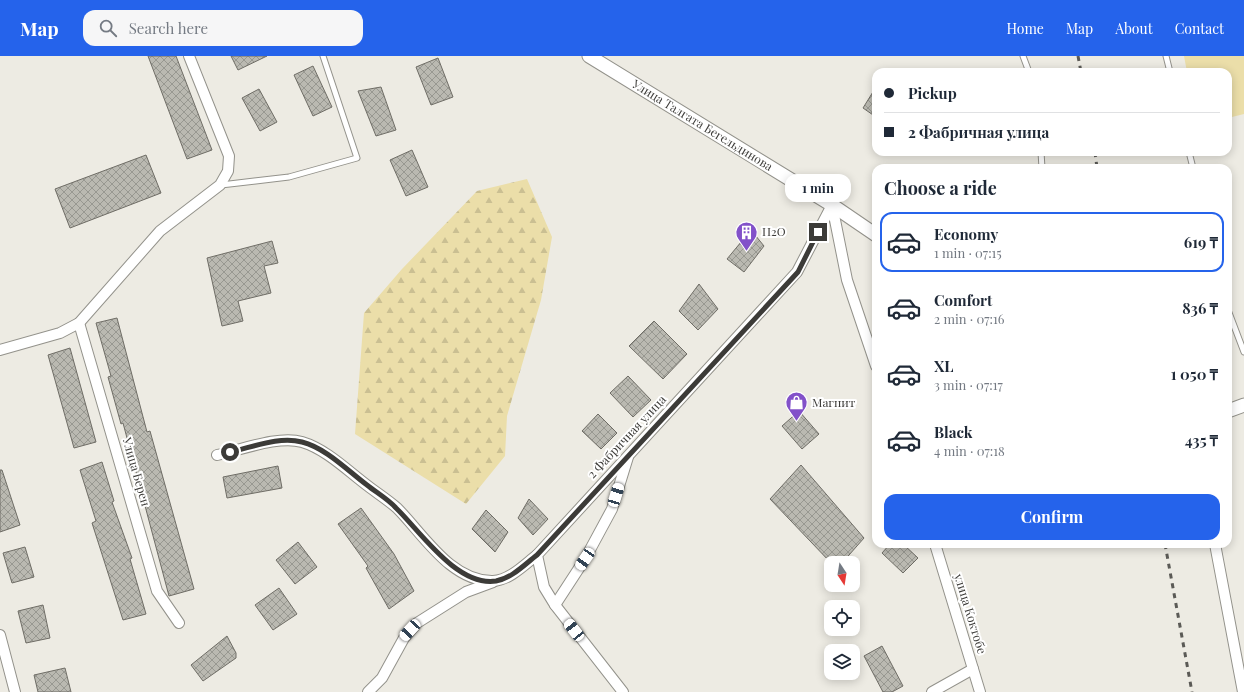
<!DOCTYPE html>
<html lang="en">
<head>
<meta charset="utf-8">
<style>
  :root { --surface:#fff; --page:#f6f6f7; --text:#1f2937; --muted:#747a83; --line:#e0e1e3; --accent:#2563eb }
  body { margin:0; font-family:"Playfair Display",serif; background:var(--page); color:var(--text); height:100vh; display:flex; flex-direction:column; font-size:15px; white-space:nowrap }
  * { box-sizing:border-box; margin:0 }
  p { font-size:13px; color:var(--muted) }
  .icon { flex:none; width:22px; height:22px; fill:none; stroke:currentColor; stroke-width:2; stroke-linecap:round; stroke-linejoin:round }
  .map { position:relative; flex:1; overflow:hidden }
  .details { position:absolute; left:872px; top:108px; width:360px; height:384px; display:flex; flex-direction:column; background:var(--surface); border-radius:12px; box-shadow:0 2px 10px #0003 }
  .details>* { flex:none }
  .banner { position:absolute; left:872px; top:12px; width:360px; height:88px; border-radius:12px; box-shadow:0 2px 10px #0003; display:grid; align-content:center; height:88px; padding:0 12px; background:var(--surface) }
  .needle { width:26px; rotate:168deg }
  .tools { position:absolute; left:824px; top:500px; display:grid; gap:8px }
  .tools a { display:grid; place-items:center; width:36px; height:36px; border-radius:8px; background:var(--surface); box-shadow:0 2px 10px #0003; font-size:20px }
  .end { position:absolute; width:18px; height:18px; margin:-9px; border:5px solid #3c3b38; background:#fff; box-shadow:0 0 0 2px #fff }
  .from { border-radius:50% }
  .bubble { position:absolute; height:28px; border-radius:12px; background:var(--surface); box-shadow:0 2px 10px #0003; font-size:13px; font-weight:700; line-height:28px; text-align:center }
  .car { position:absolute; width:12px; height:24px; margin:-12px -6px; border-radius:5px; box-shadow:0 0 3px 1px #0007; background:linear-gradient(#fff 24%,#345 0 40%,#fff 0 76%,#345 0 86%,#fff 0) }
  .banner b { display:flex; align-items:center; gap:14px; height:38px; font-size:15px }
  .banner b+b { border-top:1px solid var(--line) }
  .banner i { width:10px; height:10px; background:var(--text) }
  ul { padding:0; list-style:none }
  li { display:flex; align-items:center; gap:12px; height:60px; margin:0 8px 6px; padding:0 4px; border:2px solid transparent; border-radius:12px }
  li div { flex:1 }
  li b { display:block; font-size:15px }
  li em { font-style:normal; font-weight:700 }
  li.active { border-color:var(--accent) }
  li>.icon { width:36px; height:36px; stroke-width:1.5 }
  h2 { padding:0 12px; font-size:18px; line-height:48px }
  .button { display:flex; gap:8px; margin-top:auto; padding:8px 12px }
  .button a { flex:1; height:46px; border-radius:12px; background:var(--accent); color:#fff; font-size:16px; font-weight:700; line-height:46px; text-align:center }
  header { display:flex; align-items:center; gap:24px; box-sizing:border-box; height:56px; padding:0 20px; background:var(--accent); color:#fff }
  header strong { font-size:19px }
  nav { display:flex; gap:22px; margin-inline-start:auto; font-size:14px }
  .search { width:280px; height:36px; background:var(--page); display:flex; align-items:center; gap:10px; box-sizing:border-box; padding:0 14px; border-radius:12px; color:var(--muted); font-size:15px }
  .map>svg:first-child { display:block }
  .grass { fill:#ebdea9 }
  .forest { fill:url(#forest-firs) }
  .building { fill:url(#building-cross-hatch); stroke:#6f6d66 }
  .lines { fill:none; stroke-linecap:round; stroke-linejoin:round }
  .service-casing { stroke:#93928b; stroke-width:7 }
  .minor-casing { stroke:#93928b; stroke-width:12 }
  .tertiary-casing { stroke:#93928b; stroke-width:15 }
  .service { stroke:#fff; stroke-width:5 }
  .minor { stroke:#fff; stroke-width:10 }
  .tertiary { stroke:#fff; stroke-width:13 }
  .rail { stroke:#5b5a56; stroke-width:3; stroke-dasharray:5 5; stroke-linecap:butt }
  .route { stroke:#3c3b38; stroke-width:5 }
  .labels { text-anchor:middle; stroke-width:4; stroke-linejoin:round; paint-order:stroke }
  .street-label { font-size:12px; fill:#3c3b38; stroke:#fff }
  .poi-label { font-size:12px; fill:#3c3b38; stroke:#fff; text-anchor:start }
</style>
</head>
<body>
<header>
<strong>Map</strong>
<div class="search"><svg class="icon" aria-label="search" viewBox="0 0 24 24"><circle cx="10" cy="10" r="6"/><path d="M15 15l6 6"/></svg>Search here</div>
<nav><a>Home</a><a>Map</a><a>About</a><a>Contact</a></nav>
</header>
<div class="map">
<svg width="1244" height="636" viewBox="0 0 1244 636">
  <defs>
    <pattern id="forest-firs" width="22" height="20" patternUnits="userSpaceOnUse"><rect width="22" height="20" fill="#ebdea9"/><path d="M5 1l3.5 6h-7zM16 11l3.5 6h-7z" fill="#cabf92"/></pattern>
    <pattern id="building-cross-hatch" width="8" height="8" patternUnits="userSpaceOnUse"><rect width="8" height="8" fill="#bab9b1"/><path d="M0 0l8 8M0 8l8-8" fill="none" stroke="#989891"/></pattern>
  </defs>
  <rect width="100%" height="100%" fill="#edebe3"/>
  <!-- grass -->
  <path class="grass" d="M1184,0H1244V58L1228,62V16H1187Z"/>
  <!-- forest -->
  <path class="forest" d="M527,123L552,181L541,244L507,360L505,400L466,448L355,378L364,257L402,213L477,135Z"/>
  <!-- building -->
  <g class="building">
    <path d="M148,0H176L212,94L187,103Z"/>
    <path d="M231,0H267L238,14Z"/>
    <path d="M438,2L453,41L431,49L416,11Z"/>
    <path d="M313,10L332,51L313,60L294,19Z"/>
    <path d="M381,31L396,74L376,80L358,35Z"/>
    <path d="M876,31V61L863,52Z"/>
    <path d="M259,33L277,66L260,75L242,42Z"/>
    <path d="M412,94L428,131L406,140L390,104Z"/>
    <path d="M146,99L161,137L70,172L55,133Z"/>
    <path d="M751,174L764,190L744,216L727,203Z"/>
    <path d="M272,185L278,207L264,210L271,237L238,245L243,265L222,270L207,202Z"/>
    <path d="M699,228L718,253L698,274L679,255Z"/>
    <path d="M117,262L147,376L150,375L194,533L169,540L123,367L121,368L108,321L111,320L96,267Z"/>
    <path d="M654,265L687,298L663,323L629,290Z"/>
    <path d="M70,292L96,386L74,392L48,299Z"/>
    <path d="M628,320L651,344L633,361L610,337Z"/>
    <path d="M799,355L819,378L802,393L782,370Z"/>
    <path d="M598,358L617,377L601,393L582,375Z"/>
    <path d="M102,406L114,445L112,446L132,502L130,503L146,558L123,564L92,467L96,465L80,414Z"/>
    <path d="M801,409L864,482L842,507H831L770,443Z"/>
    <path d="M278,410L282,432L227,442L223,421Z"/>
    <path d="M0,414H2L20,469L0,476Z"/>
    <path d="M529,443L548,463L533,479L518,462Z"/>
    <path d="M361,452L394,498L414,535L389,553L366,512L368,510L338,468Z"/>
    <path d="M486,454L508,476L495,496L472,473Z"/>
    <path d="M298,486L317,511L295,528L276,504Z"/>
    <path d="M890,488H903L918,502L903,517L882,497Z"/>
    <path d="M25,491L34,521L12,527L3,497Z"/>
    <path d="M279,532L297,558L273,574L255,549Z"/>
    <path d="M43,549L50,582L26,587L18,555Z"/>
    <path d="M227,580L236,597V602L203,625L191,609Z"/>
    <path d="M882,590L903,630L892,636H883L864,600Z"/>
    <path d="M65,612L71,636H38L34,619Z"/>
  </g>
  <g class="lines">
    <defs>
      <g id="service">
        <path d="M1023,0L1029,16"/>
        <path d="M1166,0L1170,16"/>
        <path d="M1041,96L1042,112"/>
        <path d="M1189,96L1193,112"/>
        <path d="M221,129L289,121L357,102L323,0"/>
        <path d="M1228,254L1244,296"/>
      </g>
      <g id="minor">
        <path d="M832,149L847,224L876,310"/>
        <path d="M79,267L157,535L179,567"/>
        <path d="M0,294L60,277L79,267L160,175L220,129L228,115L229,100L189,0"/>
        <path d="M217,399C241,394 279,379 302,386C326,393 348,415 368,430C377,437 388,444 397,452C423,478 451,526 493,525C510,524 524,509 537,499"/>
        <path d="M935,488L980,636"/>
        <path d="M1215,488L1243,636"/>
        <path d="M555,549L585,503L612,453L628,401"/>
        <path d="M0,579L15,636"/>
        <path d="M368,636L382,622L404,582L417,567L466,536L493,526"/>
        <path d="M623,636L555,549L544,531L537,499L797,216L832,149"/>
        <path d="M932,636L973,613"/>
      </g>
      <g id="tertiary">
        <path id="s1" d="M589,0L832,149L876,179"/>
        <path d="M1228,355L1244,349"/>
      </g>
    </defs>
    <!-- service casing -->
    <use href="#service" class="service-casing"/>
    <!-- minor casing -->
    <use href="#minor" class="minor-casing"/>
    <!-- tertiary casing -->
    <use href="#tertiary" class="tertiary-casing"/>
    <!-- service -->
    <use href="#service" class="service"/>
    <!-- minor -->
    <use href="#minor" class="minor"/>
    <!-- tertiary -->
    <use href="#tertiary" class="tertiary"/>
    <!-- rail -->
    <g class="rail">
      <path d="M1078,0L1081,16"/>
      <path d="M1095,96L1097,112"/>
      <path d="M1165,488L1192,636"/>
    </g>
  </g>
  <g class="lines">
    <!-- route -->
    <path class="route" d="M230,396C253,391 279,380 302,386C326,392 348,415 367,429C377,437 388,443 396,452C420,475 457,531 496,525C512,522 524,509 537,499L798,216L818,176"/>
  </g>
  <!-- icons -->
  <defs>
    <symbol id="building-pin" viewBox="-11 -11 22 30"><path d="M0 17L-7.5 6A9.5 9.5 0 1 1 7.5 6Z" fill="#8251c9" stroke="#fff"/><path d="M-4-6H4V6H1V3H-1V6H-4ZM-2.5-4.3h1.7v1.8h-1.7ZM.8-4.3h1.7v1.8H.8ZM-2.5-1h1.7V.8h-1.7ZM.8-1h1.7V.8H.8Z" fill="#fff"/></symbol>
    <symbol id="shop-pin" viewBox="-11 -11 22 30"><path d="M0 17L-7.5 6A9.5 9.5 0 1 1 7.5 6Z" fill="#8251c9" stroke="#fff"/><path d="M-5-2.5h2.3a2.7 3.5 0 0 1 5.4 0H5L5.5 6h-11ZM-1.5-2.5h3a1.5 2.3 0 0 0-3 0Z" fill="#fff"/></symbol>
  </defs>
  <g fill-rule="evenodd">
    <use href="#building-pin" x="734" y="164" width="25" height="34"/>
    <use href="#shop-pin" x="784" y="334" width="25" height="34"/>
  </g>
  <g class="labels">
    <!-- street labels -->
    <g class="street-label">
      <text dy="4" stroke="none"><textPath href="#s1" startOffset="133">Улица Талгата Бегельдинова</textPath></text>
      <text transform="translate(627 381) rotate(-47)" y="4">2 Фабричная улица</text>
      <text transform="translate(136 416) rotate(74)" y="4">Улица Берен</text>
      <text transform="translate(970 558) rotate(73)" y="4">улица Коктобе</text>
    </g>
    <!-- poi labels -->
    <g class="poi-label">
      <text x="762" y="180">H2O</text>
      <text x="812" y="351">Магнит</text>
    </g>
  </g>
</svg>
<div class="tools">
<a><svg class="needle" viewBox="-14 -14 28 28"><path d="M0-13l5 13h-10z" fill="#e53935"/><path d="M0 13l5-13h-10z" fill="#747a83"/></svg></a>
<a><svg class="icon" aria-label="locate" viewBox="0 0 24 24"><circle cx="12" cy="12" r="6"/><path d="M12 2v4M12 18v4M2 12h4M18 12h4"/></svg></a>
<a><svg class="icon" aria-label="layers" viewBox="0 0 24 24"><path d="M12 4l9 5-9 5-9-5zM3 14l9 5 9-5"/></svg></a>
</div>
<i class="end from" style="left:230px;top:396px"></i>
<i class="end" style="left:818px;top:176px"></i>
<div class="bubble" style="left:785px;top:118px;width:66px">1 min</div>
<i class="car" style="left:616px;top:439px;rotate:17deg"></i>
<i class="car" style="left:585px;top:503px;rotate:214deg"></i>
<i class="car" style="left:410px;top:574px;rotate:223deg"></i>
<i class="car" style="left:574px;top:574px;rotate:322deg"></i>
<div class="banner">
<b><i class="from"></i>Pickup</b>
<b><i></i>2 Фабричная улица</b>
</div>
<section class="details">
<h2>Choose a ride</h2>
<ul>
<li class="active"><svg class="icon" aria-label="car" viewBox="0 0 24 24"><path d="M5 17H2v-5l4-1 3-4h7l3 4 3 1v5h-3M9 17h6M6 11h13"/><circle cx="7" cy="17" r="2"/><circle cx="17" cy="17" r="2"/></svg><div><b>Economy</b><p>1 min · 07:15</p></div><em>619 ₸</em></li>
<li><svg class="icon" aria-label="car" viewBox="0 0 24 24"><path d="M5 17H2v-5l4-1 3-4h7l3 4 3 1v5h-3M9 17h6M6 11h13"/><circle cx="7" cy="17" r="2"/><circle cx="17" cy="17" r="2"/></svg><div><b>Comfort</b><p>2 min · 07:16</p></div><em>836 ₸</em></li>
<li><svg class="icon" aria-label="car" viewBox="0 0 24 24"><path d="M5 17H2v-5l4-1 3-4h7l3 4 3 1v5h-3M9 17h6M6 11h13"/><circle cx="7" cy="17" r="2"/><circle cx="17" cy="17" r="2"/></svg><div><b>XL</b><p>3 min · 07:17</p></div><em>1 050 ₸</em></li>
<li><svg class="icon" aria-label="car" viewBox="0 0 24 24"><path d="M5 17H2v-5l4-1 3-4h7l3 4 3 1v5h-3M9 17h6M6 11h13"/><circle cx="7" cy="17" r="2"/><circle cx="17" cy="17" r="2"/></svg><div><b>Black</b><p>4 min · 07:18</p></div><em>435 ₸</em></li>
</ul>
<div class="button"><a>Confirm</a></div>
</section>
</div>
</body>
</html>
